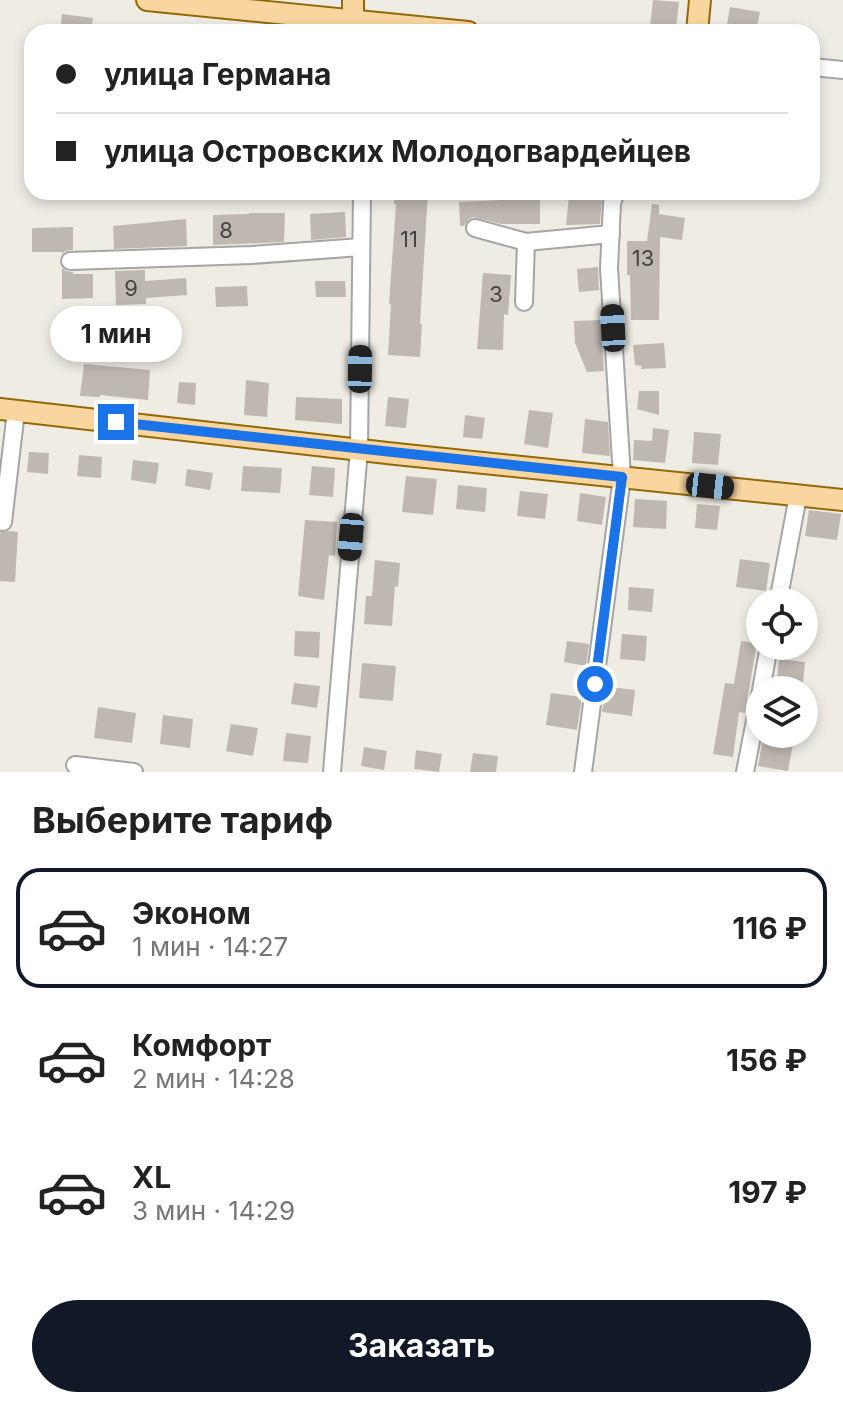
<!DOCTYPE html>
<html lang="ru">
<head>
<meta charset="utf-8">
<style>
  :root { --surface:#fff; --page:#f2f2f2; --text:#222; --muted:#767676; --line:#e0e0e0; --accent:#111827 }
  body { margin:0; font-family:Inter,sans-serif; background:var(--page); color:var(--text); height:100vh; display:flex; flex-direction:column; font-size:30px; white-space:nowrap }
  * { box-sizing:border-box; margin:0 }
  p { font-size:26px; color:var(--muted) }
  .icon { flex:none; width:44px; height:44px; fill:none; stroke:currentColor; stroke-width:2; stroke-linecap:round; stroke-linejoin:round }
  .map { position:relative; height:772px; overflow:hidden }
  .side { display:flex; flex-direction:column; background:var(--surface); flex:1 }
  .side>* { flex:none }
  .hud { position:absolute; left:24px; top:24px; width:796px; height:176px; border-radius:24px; box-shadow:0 4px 12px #0003; display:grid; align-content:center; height:176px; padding:0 32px; background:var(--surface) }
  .fabs { position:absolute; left:746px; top:588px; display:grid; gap:16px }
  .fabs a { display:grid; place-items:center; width:72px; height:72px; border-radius:50%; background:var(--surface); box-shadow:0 4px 12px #0003; font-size:40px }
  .end { position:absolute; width:36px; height:36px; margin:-18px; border:10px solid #1a73e8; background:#fff; box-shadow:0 0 0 4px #fff }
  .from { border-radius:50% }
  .bubble { position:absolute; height:56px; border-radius:28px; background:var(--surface); box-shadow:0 4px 12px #0003; font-size:26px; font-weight:700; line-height:56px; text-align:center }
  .car { position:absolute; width:24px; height:48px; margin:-24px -12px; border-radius:10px; box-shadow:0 0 6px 2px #0007; background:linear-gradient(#222 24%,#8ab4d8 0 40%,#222 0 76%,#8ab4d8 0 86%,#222 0) }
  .hud b { display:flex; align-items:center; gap:28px; height:76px; font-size:30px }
  .hud b+b { border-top:2px solid var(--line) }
  .hud i { width:20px; height:20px; background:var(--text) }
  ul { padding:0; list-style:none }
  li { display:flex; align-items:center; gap:24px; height:120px; margin:0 16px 12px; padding:0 16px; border:4px solid transparent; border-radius:24px }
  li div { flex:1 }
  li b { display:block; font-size:30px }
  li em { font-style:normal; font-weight:700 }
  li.active { border-color:var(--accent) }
  li>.icon { width:72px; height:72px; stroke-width:1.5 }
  h2 { padding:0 32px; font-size:36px; line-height:96px }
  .action { display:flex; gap:16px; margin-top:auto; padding:16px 32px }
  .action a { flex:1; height:92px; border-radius:48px; background:var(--accent); color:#fff; font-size:32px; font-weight:700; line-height:92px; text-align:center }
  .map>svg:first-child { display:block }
  .building { fill:#bfb8b1 }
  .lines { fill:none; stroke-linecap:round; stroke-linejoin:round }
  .minor-casing { stroke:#a5a5a5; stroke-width:20 }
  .major-casing { stroke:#936905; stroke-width:24 }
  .minor { stroke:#fff; stroke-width:16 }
  .major { stroke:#f9d59f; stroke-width:20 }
  .route { stroke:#1a73e8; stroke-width:10 }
  .labels { text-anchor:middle; stroke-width:6; stroke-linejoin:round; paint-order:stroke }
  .number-label { font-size:22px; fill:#464443 }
</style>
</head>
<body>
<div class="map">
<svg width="843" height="772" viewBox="0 0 843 772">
  <rect width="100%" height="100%" fill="#efece4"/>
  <!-- building -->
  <g class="building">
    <path d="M653,0L679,2L676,29L650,27Z"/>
    <path d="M730,7L760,12L756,32L726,30Z"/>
    <path d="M62,14L93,18L91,32H60Z"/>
    <path d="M394,192H428L420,324H422L420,357L388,355L391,304H389L396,204H394Z"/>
    <path d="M503,192H540V224H502L473,217L468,220L464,226H460L459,202L503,200Z"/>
    <path d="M569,195L602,198L600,224L566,225Z"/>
    <path d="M652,204L659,205V214L685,218L682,240L660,237L659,320H631L630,275H627V241H647Z"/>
    <path d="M345,212L346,237L311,240L310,214Z"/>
    <path d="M249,213H285L284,242L213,245V215L249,214Z"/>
    <path d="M186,219L187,246L114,249L113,226Z"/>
    <path d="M73,227V250L65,251L62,254V252H32V228Z"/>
    <path d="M598,267L599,290L579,292L577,269Z"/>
    <path d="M62,268L66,271L73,272V274H93V298L62,299Z"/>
    <path d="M145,270V281L186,278L187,295L146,298V304L116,305L115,271Z"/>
    <path d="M483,273L511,275L508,315L504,314L503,350L477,349Z"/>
    <path d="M315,281H345L346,297H316Z"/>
    <path d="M247,286L248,306L216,307L215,287Z"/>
    <path d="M601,320L604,371L587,372L575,343L574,321Z"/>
    <path d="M664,343L666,368L641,369L642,366L635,365L633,345Z"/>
    <path d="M84,364L150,370L148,400L100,395V397L80,396Z"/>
    <path d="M246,380L269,383L267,417L244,415Z"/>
    <path d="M179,382L196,383L195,405L177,403Z"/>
    <path d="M639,391H659V415L637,409Z"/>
    <path d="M296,397L342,399V424L295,420Z"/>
    <path d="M388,397L409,399L406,428L385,426Z"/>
    <path d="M529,410L553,413L548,448L524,444Z"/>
    <path d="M465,415L485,418L482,439L463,437Z"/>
    <path d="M585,419L608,422L610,456L582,453Z"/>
    <path d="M653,428L669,430L665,463L633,460L634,440L652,441Z"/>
    <path d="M694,432L721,434L718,465L692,463Z"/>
    <path d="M29,452L49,453L48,474L27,472Z"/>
    <path d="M79,455L102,457L101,478L77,476Z"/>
    <path d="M133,460L159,463L156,484L131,480Z"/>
    <path d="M243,466L282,468L280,493L241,491Z"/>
    <path d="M312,466L335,468L333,497L309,495Z"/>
    <path d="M187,469L213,473L210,490L185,486Z"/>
    <path d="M406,476L437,479L433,515L402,512Z"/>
    <path d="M458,485L487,488L485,512L456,509Z"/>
    <path d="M520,491L548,494L545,519L517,516Z"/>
    <path d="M580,493L606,497L602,525L577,521Z"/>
    <path d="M635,499L667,501L666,529L633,527Z"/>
    <path d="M697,504L720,506L717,530L695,528Z"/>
    <path d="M809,510L841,514L837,540L805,536Z"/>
    <path d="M305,520L337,522L335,556L329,555L324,600L298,596Z"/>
    <path d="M8,531L18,532L15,582L0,581V532Z"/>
    <path d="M740,559L770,563L766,591L736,587Z"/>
    <path d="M375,560L400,563L398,587L395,586L392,626L364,624L366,596H372Z"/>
    <path d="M629,587L654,589L652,612L628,610Z"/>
    <path d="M295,631L320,632L319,658L294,656Z"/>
    <path d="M622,634L647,636L645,661L620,659Z"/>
    <path d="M567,641L589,644L586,666L564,662Z"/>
    <path d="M741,641L757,643L745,713L739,712L733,757L713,754L725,683L734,684Z"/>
    <path d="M779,659L805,662L803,683L777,681Z"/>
    <path d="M362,663L396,666L393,701L359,698Z"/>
    <path d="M294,683L320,686L317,708L291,704Z"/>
    <path d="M610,687L635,690L632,716L602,712L604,700L608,701Z"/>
    <path d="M551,693L582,697L577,730L546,725Z"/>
    <path d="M98,707L136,713L132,743L94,738Z"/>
    <path d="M163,715L193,719L190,748L160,744Z"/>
    <path d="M231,724L258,728L253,756L226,751Z"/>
    <path d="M286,733L311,736L308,763L283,761Z"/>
    <path d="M763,739L793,744L788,771L758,766Z"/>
    <path d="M364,747L387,751L384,770L361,766Z"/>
    <path d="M416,750L442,754L439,772L414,769Z"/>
    <path d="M473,753L498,756L496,772H470Z"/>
  </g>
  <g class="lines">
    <defs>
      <g id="minor">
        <path d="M812,67L843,70"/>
        <path d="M475,228L526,242L611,234"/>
        <path d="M70,261L252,255L361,247"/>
        <path d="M524,302L526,242"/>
        <path d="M3,522L16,411"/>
        <path d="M778,602L798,496"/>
        <path d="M761,690L769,646"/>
        <path d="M75,765L134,772"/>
        <path d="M332,772L359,449L362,192"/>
        <path d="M583,772L622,477L609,268L612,203L616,192"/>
        <path d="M745,772L760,695"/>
      </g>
      <g id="major">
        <path d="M147,0L468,32"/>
        <path d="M353,0V21"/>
        <path d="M697,32L700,0"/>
        <path d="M0,409L396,454L843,500"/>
      </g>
    </defs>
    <!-- minor casing -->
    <use href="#minor" class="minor-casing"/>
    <!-- major casing -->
    <use href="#major" class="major-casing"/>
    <!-- minor -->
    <use href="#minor" class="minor"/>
    <!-- major -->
    <use href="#major" class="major"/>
  </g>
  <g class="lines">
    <!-- route -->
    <path class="route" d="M116,422L622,477L595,684"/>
  </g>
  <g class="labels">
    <!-- number labels -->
    <g class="number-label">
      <text x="226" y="238">8</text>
      <text x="409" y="247">11</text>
      <text x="643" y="266">13</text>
      <text x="131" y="296">9</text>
      <text x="496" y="302">3</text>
    </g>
  </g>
</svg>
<div class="fabs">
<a><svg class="icon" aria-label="locate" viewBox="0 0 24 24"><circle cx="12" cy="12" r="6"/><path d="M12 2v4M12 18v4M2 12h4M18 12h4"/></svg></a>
<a><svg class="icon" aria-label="layers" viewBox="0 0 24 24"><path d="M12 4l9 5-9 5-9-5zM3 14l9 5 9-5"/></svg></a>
</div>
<i class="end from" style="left:595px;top:684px"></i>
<i class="end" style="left:116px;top:422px"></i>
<div class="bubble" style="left:50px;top:306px;width:132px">1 мин</div>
<i class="car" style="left:613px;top:328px;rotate:357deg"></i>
<i class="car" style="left:360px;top:369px;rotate:1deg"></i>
<i class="car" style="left:710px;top:486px;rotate:96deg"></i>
<i class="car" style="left:351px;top:537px;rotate:185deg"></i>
<div class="hud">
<b><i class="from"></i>улица Германа</b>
<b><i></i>улица Островских Молодогвардейцев</b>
</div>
</div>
<section class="side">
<h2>Выберите тариф</h2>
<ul>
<li class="active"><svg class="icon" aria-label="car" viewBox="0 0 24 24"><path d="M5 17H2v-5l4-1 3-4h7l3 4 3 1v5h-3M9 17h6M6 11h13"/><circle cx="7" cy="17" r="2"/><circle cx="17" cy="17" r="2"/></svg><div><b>Эконом</b><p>1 мин · 14:27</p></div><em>116 ₽</em></li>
<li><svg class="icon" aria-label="car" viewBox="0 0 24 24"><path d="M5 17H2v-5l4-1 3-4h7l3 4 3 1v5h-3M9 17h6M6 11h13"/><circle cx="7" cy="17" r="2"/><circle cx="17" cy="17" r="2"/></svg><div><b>Комфорт</b><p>2 мин · 14:28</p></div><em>156 ₽</em></li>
<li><svg class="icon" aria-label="car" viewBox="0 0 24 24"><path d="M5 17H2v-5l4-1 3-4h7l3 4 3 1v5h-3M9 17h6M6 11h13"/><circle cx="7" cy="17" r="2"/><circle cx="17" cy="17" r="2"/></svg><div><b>XL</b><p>3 мин · 14:29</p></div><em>197 ₽</em></li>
</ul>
<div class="action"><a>Заказать</a></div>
</section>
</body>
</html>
